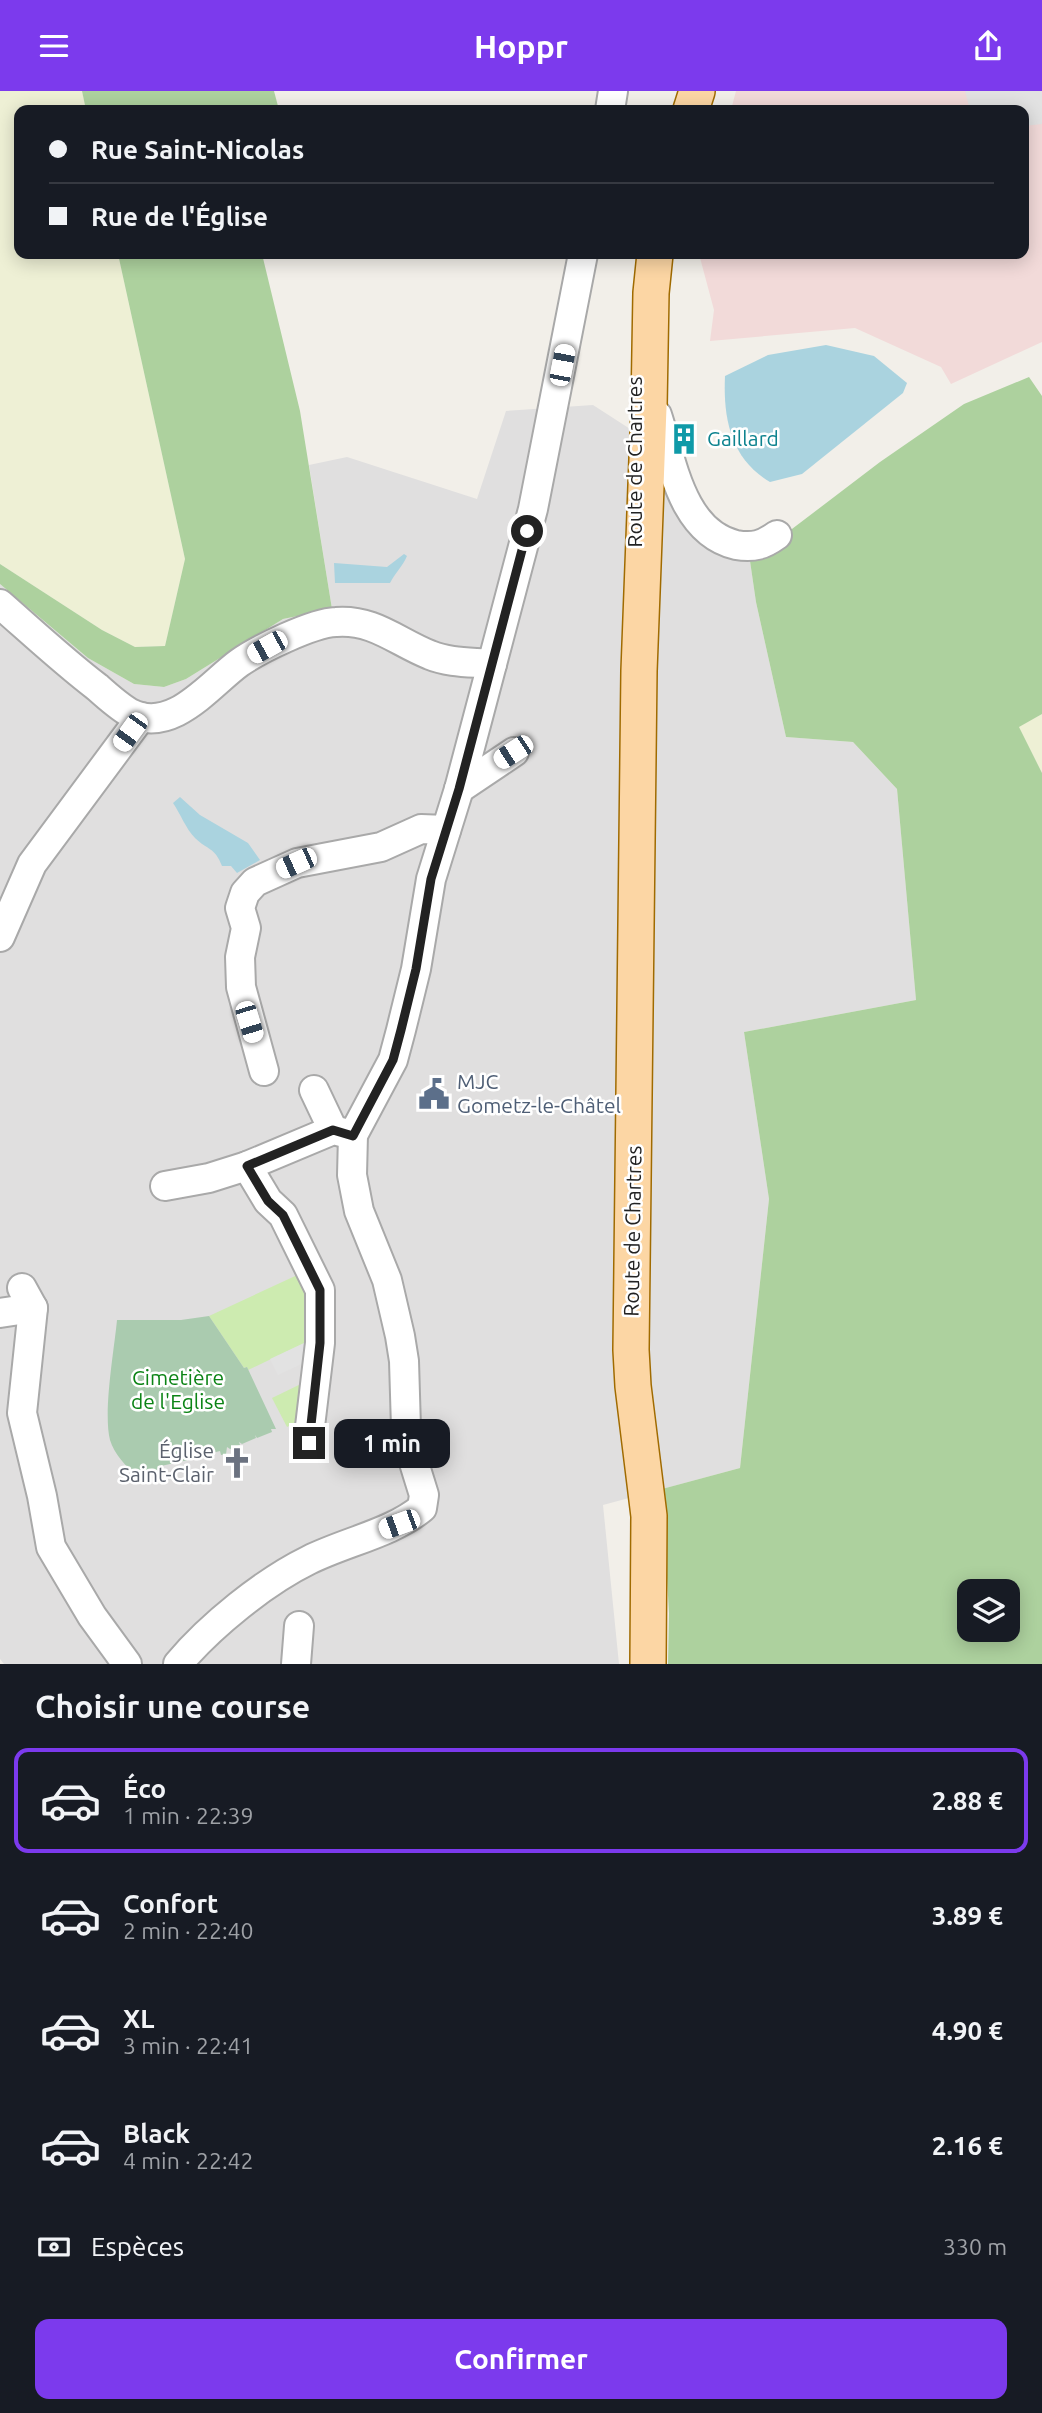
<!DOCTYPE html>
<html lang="fr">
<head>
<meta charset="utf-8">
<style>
  :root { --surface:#171b24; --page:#242831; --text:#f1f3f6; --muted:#9ea1a6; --line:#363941; --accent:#7c3aed }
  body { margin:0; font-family:Ubuntu,sans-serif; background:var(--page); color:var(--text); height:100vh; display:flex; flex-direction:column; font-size:26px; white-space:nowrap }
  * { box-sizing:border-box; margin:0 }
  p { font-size:23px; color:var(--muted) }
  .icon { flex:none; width:38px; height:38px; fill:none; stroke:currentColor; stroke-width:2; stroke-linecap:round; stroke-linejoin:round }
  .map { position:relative; height:1573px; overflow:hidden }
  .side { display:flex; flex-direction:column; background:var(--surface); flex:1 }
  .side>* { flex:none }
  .banner { position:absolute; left:14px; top:14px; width:1015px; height:154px; border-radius:14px; box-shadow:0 4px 18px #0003; display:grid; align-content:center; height:154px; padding:0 35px; background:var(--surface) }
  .fabs { position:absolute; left:957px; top:1488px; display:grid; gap:14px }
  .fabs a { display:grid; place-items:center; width:63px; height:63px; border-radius:14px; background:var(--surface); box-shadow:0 4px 18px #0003; font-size:35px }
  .end { position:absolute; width:32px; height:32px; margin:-16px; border:9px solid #222; background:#fff; box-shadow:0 0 0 4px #fff }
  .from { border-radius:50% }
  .bubble { position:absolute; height:49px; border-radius:14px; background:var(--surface); box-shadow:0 4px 18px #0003; font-size:23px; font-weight:600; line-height:49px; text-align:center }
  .car { position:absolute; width:21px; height:42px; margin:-21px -10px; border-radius:9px; box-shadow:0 0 5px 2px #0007; background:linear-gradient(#fff 24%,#345 0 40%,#fff 0 76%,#345 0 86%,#fff 0) }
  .banner b { display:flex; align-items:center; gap:24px; height:66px; font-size:26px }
  .banner b+b { border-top:2px solid var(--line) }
  .banner i { width:18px; height:18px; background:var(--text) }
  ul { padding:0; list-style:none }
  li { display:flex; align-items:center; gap:21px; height:105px; margin:0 14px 10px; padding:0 21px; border:4px solid transparent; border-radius:14px }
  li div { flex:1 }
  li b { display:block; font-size:26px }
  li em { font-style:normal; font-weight:600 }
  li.on { border-color:var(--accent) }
  li>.icon { width:63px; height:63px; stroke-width:1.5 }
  h2 { padding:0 35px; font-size:32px; line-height:84px }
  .pay { display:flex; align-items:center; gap:18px; height:77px; padding:0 35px; font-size:26px }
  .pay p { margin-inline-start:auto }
  .action { display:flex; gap:14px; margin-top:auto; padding:14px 35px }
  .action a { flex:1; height:80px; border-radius:14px; background:var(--accent); color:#fff; font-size:28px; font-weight:600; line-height:80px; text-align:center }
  header { display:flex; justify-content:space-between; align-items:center; height:91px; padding:0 35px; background:var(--accent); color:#fff; font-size:32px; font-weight:600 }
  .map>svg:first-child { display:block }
  .residential { fill:#e0dfdf }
  .commercial { fill:#f2dad9 }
  .farmland { fill:#eef0d5 }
  .grass { fill:#cdebb0 }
  .forest { fill:#add19e; fill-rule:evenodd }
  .cemetery { fill:#aacbaf }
  .parking { fill:#e2e2e2 }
  .water { fill:#aad3df }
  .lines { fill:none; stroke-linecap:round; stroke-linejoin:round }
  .minor-casing { stroke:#a9a9a9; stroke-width:32 }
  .major-casing { stroke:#a06b00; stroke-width:38 }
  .minor { stroke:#fff; stroke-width:28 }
  .major { stroke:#fcd6a4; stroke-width:35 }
  .route { stroke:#222; stroke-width:9 }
  .labels { text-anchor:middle; stroke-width:5; stroke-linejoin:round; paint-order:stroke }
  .culture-label { font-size:21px; fill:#0d838f; stroke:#fff; text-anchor:start }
  .street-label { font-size:21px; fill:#222; stroke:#fff }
  .service-label { font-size:21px; fill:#4e5e75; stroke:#fff; text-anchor:start }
  .park-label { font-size:21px; fill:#0c8416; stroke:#fff }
  .worship-label { font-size:21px; fill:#5b616d; stroke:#fff; text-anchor:end }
</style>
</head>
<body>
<header><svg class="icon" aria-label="menu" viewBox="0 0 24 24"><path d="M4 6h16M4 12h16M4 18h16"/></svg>Hoppr<svg class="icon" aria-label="share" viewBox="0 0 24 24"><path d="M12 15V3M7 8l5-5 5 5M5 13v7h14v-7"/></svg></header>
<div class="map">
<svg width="1042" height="1573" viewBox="0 0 1042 1573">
  <rect width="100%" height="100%" fill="#f2efe9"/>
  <!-- residential -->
  <path class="residential" d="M593,314L658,356L715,458L750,470L756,511L786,646L853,651L897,698L916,909L744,941L769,1108L740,1377L603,1414L619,1573H4L0,1568V493L88,567L134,593L164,596L186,588L283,528L332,518L309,374L347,366L477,408L506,320Z"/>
  <!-- commercial -->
  <path class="commercial" d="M736,0H1042V251L951,293L941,276L855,237L710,250L714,219L699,163H1024V19H731Z"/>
  <!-- farmland -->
  <g class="farmland">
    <path d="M0,0H82L86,19H19V163H118L185,468L165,555L135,556L102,539L0,473Z"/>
    <path d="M1042,623V682L1018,636Z"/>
  </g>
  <!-- grass -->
  <g class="grass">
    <path d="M306,1180L311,1249L248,1279L247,1276L244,1277L209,1225Z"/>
    <path d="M305,1291L307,1326L287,1336L272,1307Z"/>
  </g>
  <!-- forest -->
  <g class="forest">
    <path d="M82,0H274L279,19H86Z"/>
    <path d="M118,163H262L300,320L332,518L283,528L186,588L164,596L134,593L88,567L0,493V473L102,539L135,556L165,555L185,468Z"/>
    <path d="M1029,286L1042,305V623L1019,636L1042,682V1573H668L669,1522L662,1398L740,1377L769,1108L744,941L916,909L897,698L853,651L786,646L756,511L750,470L880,371L964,313ZM970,1500H1008V1538H970Z"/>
  </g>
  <!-- cemetery -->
  <path class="cemetery" d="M209,1225L244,1277L247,1276L276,1338H271L272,1341L257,1347L255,1344L256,1347L242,1353L239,1351L240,1354L230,1358L227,1356L226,1363L221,1364L220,1360L212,1362V1365L199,1366L197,1363V1367L161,1375L162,1381L135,1385C126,1374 114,1363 110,1349C103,1321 114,1260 117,1229H181Z"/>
  <!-- parking -->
  <g class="parking">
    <path d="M965,0H1042V33L1024,35V19H970Z"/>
    <path d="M304,1252L312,1268L278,1284L270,1268Z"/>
  </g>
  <!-- water -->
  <g class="water">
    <path d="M826,254L874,265L907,292L903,302L802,383L770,391C731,368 723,328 725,285L768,264Z"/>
    <path d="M404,463L407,465C403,475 395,482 390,492H335L334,472L387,476Z"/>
    <path d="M180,706L200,724L248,752L260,769L237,782L231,775H222C215,756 207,759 195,747C186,738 180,722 173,712Z"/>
  </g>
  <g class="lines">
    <defs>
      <g id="minor">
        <path d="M610,19L613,0"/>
        <path d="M650,317L657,324C672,369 681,441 736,454C754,457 763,454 777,444"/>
        <path d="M0,513C32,541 63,570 97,596C107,605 118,615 130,622C172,644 210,593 239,572C259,558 312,532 336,531C374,528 397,551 430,564C449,572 472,571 492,573"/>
        <path d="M459,698L514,661"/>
        <path d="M0,846L32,773L141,626"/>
        <path d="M264,980L241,896L240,866L246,837L240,817L245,802L255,791L297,772L381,756L421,738L446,739"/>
        <path d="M314,999L333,1039"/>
        <path d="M247,1075L268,1110L283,1124L320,1199V1252L308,1352"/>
        <path d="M165,1095L209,1087L247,1075L333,1039L353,1044"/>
        <path d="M22,1197L33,1217L22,1322L42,1405L51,1456L92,1525L127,1573"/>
        <path d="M0,1222L33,1217"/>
        <path d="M178,1573C210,1535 264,1491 309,1469C345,1451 392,1442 422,1417L424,1404L411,1362L406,1337L404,1270L400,1245L387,1189L359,1120L352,1084L353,1044L393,969L401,939L416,878L431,788L459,698L533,418L583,163"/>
        <path d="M296,1573L299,1535"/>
      </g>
      <g id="major">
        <path d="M691,19L697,0"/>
        <path d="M648,1573L649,1425L633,1295L631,1259L639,580L649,316L651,202L655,163"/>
      </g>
    </defs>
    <!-- minor casing -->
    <use href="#minor" class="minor-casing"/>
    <!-- major casing -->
    <use href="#major" class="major-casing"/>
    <!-- minor -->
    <use href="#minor" class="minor"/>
    <!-- major -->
    <use href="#major" class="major"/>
  </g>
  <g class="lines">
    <!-- route -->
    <path class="route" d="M309,1352L320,1252V1199L283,1124L268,1110L247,1075L333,1039L353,1045L393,969L401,939L416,878L431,788L459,698L527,440"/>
  </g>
  <!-- icons -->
  <defs>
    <symbol id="building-bare" viewBox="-9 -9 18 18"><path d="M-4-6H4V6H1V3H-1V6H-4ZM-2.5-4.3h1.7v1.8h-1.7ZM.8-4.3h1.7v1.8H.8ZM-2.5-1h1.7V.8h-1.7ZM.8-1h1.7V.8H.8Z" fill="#0f9aa8" stroke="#fff" stroke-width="2.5" paint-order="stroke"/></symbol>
    <symbol id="civic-bare" viewBox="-9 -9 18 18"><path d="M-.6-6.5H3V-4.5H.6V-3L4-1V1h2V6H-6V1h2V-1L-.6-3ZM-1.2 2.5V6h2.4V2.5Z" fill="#5c6f8a" stroke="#fff" stroke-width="2.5" paint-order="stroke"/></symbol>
    <symbol id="church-bare" viewBox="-9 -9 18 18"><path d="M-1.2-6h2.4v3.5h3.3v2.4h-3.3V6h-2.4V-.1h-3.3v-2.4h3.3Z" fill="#6b7280" stroke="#fff" stroke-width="2.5" paint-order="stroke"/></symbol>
  </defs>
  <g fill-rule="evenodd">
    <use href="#building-bare" x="662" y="326" width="44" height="44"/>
    <use href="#civic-bare" x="412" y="981" width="44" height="44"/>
    <use href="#church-bare" x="215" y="1350" width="44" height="44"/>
  </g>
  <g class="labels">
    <!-- culture labels -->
    <g class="culture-label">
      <text x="707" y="355">Gaillard</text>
    </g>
    <!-- street labels -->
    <g class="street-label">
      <text transform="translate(635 371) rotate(-90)" y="7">Route de Chartres</text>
      <text transform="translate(633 1140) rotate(-89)" y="7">Route de Chartres</text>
    </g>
    <!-- service labels -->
    <g class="service-label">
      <text x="457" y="998">MJC<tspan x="457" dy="24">Gometz-le-Châtel</tspan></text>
    </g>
    <!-- park labels -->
    <g class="park-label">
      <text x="178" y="1294">Cimetière<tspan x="178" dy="24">de l'Eglise</tspan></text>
    </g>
    <!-- worship labels -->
    <g class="worship-label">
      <text x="214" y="1367">Église<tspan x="214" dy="24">Saint-Clair</tspan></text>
    </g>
  </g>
</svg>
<div class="fabs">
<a><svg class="icon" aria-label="layers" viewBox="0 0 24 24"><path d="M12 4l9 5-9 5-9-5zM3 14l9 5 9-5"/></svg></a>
</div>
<i class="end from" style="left:527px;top:440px"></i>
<i class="end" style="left:309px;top:1352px"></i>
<div class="bubble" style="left:334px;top:1328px;width:116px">1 min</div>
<i class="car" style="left:562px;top:274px;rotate:11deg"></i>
<i class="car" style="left:267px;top:556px;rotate:241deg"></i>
<i class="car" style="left:130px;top:641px;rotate:216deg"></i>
<i class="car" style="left:513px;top:661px;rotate:237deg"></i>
<i class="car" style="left:296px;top:772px;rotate:246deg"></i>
<i class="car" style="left:249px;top:931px;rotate:163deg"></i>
<i class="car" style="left:399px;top:1433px;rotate:250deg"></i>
<div class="banner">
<b><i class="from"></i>Rue Saint-Nicolas</b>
<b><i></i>Rue de l'Église</b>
</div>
</div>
<section class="side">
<h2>Choisir une course</h2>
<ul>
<li class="on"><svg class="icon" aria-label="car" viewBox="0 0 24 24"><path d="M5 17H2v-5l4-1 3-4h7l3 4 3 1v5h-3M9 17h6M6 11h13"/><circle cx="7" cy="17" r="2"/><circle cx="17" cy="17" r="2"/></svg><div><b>Éco</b><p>1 min · 22:39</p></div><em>2.88 €</em></li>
<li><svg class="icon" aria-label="car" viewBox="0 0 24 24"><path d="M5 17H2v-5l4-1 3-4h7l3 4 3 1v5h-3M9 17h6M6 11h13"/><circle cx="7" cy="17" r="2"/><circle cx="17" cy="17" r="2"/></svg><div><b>Confort</b><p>2 min · 22:40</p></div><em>3.89 €</em></li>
<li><svg class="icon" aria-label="car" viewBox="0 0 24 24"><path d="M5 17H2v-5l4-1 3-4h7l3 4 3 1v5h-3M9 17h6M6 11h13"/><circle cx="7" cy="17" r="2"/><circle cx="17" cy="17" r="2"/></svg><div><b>XL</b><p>3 min · 22:41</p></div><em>4.90 €</em></li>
<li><svg class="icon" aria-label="car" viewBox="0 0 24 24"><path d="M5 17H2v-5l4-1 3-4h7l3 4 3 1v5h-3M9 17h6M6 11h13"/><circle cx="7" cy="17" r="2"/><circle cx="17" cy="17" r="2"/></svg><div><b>Black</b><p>4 min · 22:42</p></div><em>2.16 €</em></li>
</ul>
<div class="pay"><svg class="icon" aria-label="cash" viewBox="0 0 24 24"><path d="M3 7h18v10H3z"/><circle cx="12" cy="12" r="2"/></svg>Espèces<p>330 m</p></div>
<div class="action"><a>Confirmer</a></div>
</section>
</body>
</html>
